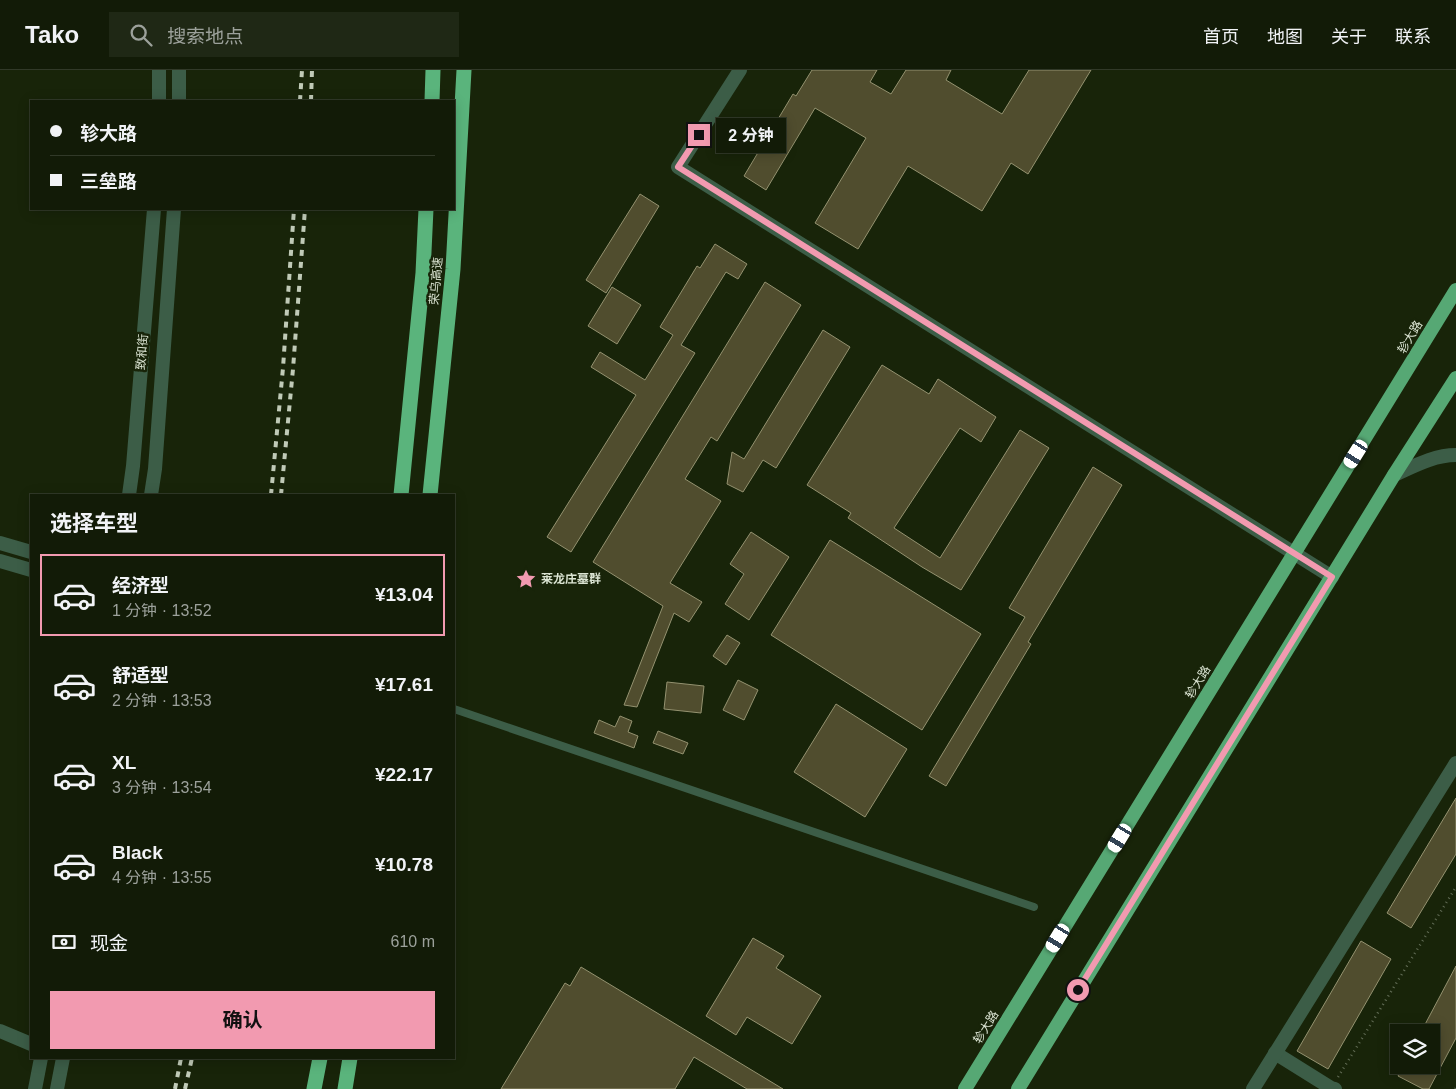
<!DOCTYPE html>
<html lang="zh">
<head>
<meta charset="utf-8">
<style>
  :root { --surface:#121b07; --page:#1f2815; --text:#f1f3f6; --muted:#9ca19b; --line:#313928; --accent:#f29ab0 }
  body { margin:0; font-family:Helvetica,"Noto Sans SC",sans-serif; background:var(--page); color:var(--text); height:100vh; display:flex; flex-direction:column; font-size:19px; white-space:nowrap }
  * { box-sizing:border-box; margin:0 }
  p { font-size:16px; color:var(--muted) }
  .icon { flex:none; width:28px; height:28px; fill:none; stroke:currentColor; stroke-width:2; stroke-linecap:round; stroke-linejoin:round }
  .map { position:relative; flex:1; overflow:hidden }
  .side { position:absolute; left:30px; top:424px; width:425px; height:565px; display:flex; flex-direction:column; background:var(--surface); border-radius:0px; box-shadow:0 2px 12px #0003,0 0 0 1px var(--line) }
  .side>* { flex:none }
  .guide { position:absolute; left:30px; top:30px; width:425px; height:110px; border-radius:0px; box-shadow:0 2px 12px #0003,0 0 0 1px var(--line); display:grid; align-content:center; height:110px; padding:0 20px; background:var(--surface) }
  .buttons { position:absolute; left:1390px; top:954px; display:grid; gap:10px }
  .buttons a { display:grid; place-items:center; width:50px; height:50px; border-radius:0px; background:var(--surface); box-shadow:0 2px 12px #0003,0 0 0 1px var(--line); font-size:25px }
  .end { position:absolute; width:22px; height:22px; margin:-11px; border:6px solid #f29ab0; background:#111; box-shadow:0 0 0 2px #111 }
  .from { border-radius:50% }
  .bubble { position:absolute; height:35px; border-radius:0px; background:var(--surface); box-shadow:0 2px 12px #0003,0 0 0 1px var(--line); font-size:16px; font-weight:700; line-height:35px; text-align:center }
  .car { position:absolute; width:15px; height:30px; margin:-15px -8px; border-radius:6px; box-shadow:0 0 4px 1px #0007; background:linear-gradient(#fff 24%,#345 0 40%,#fff 0 76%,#345 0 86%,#fff 0) }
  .guide b { display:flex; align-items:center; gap:18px; height:48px; font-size:19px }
  .guide b+b { border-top:1px solid var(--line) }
  .guide i { width:12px; height:12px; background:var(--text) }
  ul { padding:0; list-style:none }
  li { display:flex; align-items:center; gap:15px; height:82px; margin:0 10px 8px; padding:0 10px; border:2px solid transparent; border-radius:0px }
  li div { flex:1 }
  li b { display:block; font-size:19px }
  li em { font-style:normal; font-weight:700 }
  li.active { border-color:var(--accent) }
  li>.icon { width:45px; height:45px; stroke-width:1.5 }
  h2 { padding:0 20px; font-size:22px; line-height:60px }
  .pay { display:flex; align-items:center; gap:12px; height:55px; padding:0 20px; font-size:19px }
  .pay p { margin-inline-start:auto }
  .action { display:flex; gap:10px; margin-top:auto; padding:10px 20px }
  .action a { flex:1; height:58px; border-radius:0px; background:var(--accent); color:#111; font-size:20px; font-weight:700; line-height:58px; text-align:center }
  header { display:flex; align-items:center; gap:30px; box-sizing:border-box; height:70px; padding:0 25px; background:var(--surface); border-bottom:1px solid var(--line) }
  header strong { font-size:24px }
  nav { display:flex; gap:28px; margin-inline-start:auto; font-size:18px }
  .search { width:350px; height:45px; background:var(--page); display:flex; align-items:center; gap:12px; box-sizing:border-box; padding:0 18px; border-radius:0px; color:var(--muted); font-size:19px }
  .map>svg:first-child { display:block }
  .building { fill:#504d2e; stroke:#949270 }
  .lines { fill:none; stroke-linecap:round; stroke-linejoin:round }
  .path { stroke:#606b54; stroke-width:2.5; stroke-dasharray:1 4; stroke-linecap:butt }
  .service { stroke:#3c5d47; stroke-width:8 }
  .minor { stroke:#3c5d47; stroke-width:14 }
  .tertiary { stroke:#3c5d47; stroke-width:14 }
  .trunk { stroke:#56a874; stroke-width:14 }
  .motorway { stroke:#5ab47c; stroke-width:15 }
  .rail { stroke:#c0cab7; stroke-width:4; stroke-dasharray:6 6; stroke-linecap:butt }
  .route { stroke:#f29ab0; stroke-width:6 }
  .labels { text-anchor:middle; stroke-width:5; stroke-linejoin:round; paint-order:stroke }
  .street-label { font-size:12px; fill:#dbe4d3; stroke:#182409 }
  .poi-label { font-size:12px; font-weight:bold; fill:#dbe4d3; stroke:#182409; text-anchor:start }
</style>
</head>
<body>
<header>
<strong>Tako</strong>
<div class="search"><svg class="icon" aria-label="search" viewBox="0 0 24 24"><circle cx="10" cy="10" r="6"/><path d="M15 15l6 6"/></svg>搜索地点</div>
<nav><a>首页</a><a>地图</a><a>关于</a><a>联系</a></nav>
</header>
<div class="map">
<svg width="1456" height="1019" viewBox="0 0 1456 1019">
  <rect width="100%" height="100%" fill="#182409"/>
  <!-- building -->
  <g class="building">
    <path d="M812,0H877L870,12L891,24L906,0H951L946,10L1002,44L1029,0H1091L1028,104L1011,93L982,141L908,96L858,179L815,153L866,68L815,38L766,120L744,106L793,24L796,26Z"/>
    <path d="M640,124L659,136L606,223L586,210Z"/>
    <path d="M715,174L747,194L738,209L726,202L681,275L695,283L571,482L547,467L636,325L591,297L600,282L645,310L673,265L660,257L697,196L700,198Z"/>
    <path d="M765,212L801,235L717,371L711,367L685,409L721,431L670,513L702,532L689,552L674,543L637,637L624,635L663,536L593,492Z"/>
    <path d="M612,217L641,235L617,274L588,256Z"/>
    <path d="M823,260L850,277L776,398L763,390L743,422L727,414L732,382L744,389Z"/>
    <path d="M882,295L929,324L938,309L996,347L981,372L960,358L894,458L940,488L1020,360L1049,378L961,520L922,497L848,448L851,443L807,415Z"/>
    <path d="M1093,397L1122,415L1028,572L1031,574L946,716L929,706L1025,547L1009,538Z"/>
    <path d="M751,462L789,487L749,550L725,534L744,504L730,494Z"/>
    <path d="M830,470L981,564L922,660L771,565Z"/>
    <path d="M727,565L740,573L726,595L713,586Z"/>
    <path d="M738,610L758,620L744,650L723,640Z"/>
    <path d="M667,612L704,616L701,643L664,639Z"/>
    <path d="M836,634L907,679L865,747L794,702Z"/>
    <path d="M620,646L632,651L628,662L638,666L634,678L594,663L599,650L615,657Z"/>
    <path d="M658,661L688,673L683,684L653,673Z"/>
    <path d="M1456,728V784L1411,858L1387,843Z"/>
    <path d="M753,868L784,886L776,898L821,926L792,974L747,947L736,965L706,946Z"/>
    <path d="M1361,871L1391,889L1328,999L1297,981Z"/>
    <path d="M1456,896V968L1429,1019H1423L1398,1006L1404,995H1431V962H1421Z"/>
    <path d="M581,897L783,1019H747L694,987L675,1019H501L565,913L570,916Z"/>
  </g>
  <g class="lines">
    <!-- path -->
    <g class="path">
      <path d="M1338,1007L1456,817"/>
      <path d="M1455,1019L1456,1018"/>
    </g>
    <!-- service -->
    <path class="service" d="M454,639L1034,837"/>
    <!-- minor -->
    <g class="minor">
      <path d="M0,961L31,974"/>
      <path d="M1275,983L1331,1018L1335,1019"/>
      <path d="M1253,1019L1456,693"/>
    </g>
    <!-- tertiary -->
    <g class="tertiary">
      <path d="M159,0V31"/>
      <path d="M740,0L678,97L1332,507"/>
      <path d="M179,31V0"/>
      <path d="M1394,405C1414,396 1434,385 1456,385"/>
      <path d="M129,425L133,396L154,139"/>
      <path d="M151,425L155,399L174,139"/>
      <path d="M0,473L31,482"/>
      <path d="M0,491L31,500"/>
      <path d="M35,1019L41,988"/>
      <path d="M57,1019L63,988"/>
    </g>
    <!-- trunk -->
    <g class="trunk">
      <path d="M965,1019L1456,220"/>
      <path d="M1018,1019L1394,405L1456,308"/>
    </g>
    <!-- motorway -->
    <g class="motorway">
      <path d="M432,31L433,0"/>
      <path d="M401,425L423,203L426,139"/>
      <path d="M430,425L453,199L464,0"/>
      <path d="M314,1019L320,988"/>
      <path d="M345,1019L350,988"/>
    </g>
    <!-- rail -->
    <g class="rail">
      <path d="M300,31L302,0"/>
      <path d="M311,31L312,0"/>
      <path d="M271,425L283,298L294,139"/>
      <path d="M281,425L293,299L305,139"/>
      <path d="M175,1019L181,988"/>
      <path d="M185,1019L192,988"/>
    </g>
  </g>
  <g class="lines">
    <!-- route -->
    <path class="route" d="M699,65L678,97L1332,507L1078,920"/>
  </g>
  <!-- icons -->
  <defs>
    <symbol id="sight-bare" viewBox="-9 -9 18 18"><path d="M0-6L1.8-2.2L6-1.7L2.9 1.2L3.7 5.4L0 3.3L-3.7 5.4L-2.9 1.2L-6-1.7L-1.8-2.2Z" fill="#f29ab0" stroke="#182409" stroke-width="2.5" paint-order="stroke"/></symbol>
  </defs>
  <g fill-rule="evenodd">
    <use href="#sight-bare" x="512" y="495" width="28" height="28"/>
  </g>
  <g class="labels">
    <!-- street labels -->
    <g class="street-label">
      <text transform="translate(436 211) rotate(-85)" y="4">荣乌高速</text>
      <text transform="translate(1410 267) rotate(-59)" y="4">轸大路</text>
      <text transform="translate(142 282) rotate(-85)" y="4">致和街</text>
      <text transform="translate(1198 612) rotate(-58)" y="4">轸大路</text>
      <text transform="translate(986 957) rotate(-58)" y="4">轸大路</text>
    </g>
    <!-- poi labels -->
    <g class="poi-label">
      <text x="541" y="513">莱龙庄墓群</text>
    </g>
  </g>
</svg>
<div class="buttons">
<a><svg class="icon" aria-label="layers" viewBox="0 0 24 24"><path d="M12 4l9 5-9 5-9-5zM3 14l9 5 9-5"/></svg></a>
</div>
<i class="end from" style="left:1078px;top:920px"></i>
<i class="end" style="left:699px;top:65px"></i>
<div class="bubble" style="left:716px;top:48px;width:70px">2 分钟</div>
<i class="car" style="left:1356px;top:384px;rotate:212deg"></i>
<i class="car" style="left:1120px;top:768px;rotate:211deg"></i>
<i class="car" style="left:1058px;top:868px;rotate:211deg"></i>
<div class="guide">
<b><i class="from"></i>轸大路</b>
<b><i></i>三垒路</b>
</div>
<section class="side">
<h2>选择车型</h2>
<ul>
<li class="active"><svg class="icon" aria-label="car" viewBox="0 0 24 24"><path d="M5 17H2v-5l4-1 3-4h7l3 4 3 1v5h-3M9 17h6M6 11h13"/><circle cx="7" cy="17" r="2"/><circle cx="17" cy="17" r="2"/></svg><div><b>经济型</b><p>1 分钟 · 13:52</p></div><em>¥13.04</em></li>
<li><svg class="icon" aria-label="car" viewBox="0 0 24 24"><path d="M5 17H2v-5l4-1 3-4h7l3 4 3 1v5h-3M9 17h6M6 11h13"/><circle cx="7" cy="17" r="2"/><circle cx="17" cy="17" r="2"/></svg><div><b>舒适型</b><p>2 分钟 · 13:53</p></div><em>¥17.61</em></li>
<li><svg class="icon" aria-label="car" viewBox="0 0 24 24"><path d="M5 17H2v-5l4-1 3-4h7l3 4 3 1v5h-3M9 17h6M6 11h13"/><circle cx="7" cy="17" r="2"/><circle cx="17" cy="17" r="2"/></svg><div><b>XL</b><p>3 分钟 · 13:54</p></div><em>¥22.17</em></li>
<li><svg class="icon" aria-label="car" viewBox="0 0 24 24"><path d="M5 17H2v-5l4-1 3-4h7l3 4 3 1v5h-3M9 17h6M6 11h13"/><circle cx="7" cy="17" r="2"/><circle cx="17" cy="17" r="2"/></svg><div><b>Black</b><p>4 分钟 · 13:55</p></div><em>¥10.78</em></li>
</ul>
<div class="pay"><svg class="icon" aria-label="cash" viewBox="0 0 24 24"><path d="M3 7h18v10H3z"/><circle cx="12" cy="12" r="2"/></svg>现金<p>610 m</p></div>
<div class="action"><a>确认</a></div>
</section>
</div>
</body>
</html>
